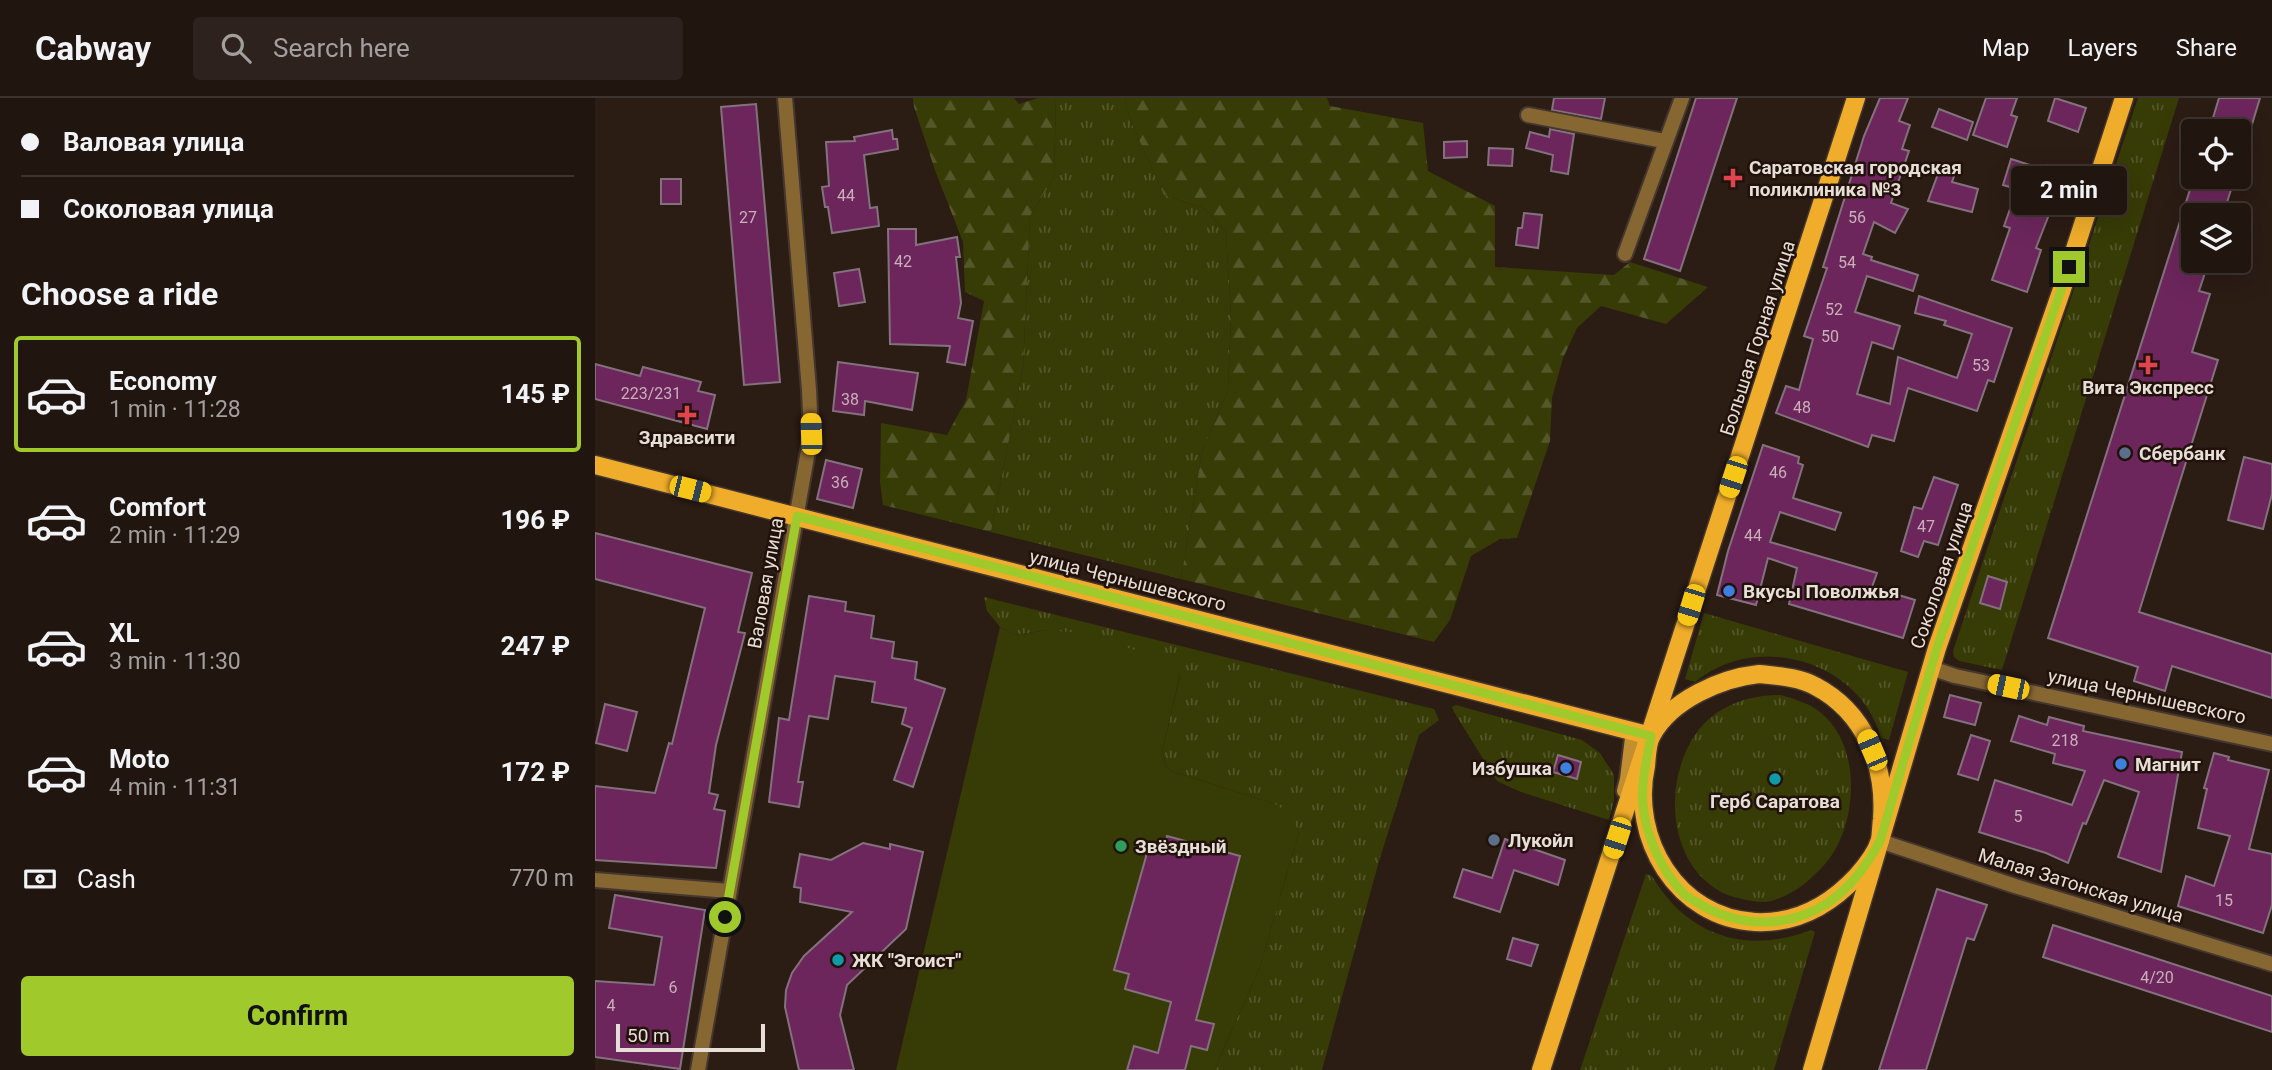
<!DOCTYPE html>
<html lang="en">
<head>
<meta charset="utf-8">
<style>
  :root { --surface:#20150f; --page:#2d221d; --text:#f1f3f6; --muted:#a29f9e; --line:#3d342f; --accent:#a0c92b }
  body { margin:0; font-family:Roboto,sans-serif; background:var(--page); color:var(--text); height:100vh; display:flex; flex-direction:column; font-size:26px; white-space:nowrap }
  * { box-sizing:border-box; margin:0 }
  p { font-size:23px; color:var(--muted) }
  .icon { flex:none; width:38px; height:38px; fill:none; stroke:currentColor; stroke-width:2; stroke-linecap:round; stroke-linejoin:round }
  .map { position:relative; flex:1; overflow:hidden }
  .drawer { display:flex; flex-direction:column; background:var(--surface); width:595px }
  .drawer>* { flex:none }
  .banner { display:grid; align-content:center; height:154px; padding:0 21px; background:var(--surface) }
  .buttons { position:absolute; left:1586px; top:21px; display:grid; gap:14px }
  .buttons a { display:grid; place-items:center; width:70px; height:70px; border-radius:7px; background:var(--surface); box-shadow:0 7px 28px #0002,0 0 0 2px var(--line); font-size:35px }
  .scale { position:absolute; left:21px; bottom:18px; width:149px; box-sizing:border-box; padding-left:7px; border:4px solid #e8ded8; border-top:0; font-size:19px; line-height:24px; white-space:nowrap; color:#e8ded8; -webkit-text-stroke:5px #21130b; paint-order:stroke }
  .end { position:absolute; width:32px; height:32px; margin:-16px; border:9px solid #a0c92b; background:#111; box-shadow:0 0 0 4px #111 }
  .from { border-radius:50% }
  .bubble { position:absolute; height:49px; border-radius:7px; background:var(--surface); box-shadow:0 7px 28px #0002,0 0 0 2px var(--line); font-size:23px; font-weight:700; line-height:49px; text-align:center }
  .car { position:absolute; width:21px; height:42px; margin:-21px -10px; border-radius:9px; box-shadow:0 0 5px 2px #0007; background:linear-gradient(#f5c518 24%,#345 0 40%,#f5c518 0 76%,#345 0 86%,#f5c518 0) }
  .banner b { display:flex; align-items:center; gap:24px; height:66px; font-size:26px }
  .banner b+b { border-top:2px solid var(--line) }
  .banner i { width:18px; height:18px; background:var(--text) }
  ul { padding:0; list-style:none }
  li { display:flex; align-items:center; gap:21px; height:116px; margin:0 14px 10px; padding:0 7px; border:4px solid transparent; border-radius:7px }
  li div { flex:1 }
  li b { display:block; font-size:26px }
  li em { font-style:normal; font-weight:700 }
  li.current { border-color:var(--accent) }
  li>.icon { width:63px; height:63px; stroke-width:1.5 }
  h2 { padding:0 21px; font-size:32px; line-height:84px }
  .pay { display:flex; align-items:center; gap:18px; height:77px; padding:0 21px; font-size:26px }
  .pay p { margin-inline-start:auto }
  .button { display:flex; gap:14px; margin-top:auto; padding:14px 21px }
  .button a { flex:1; height:80px; border-radius:7px; background:var(--accent); color:#111; font-size:28px; font-weight:700; line-height:80px; text-align:center }
  header { display:flex; align-items:center; gap:42px; box-sizing:border-box; height:98px; padding:0 35px; background:var(--surface); border-bottom:2px solid var(--line) }
  header strong { font-size:33px }
  nav { display:flex; gap:38px; margin-inline-start:auto; font-size:24px }
  .search { width:490px; height:63px; background:var(--page); display:flex; align-items:center; gap:18px; box-sizing:border-box; padding:0 24px; border-radius:7px; color:var(--muted); font-size:26px }
  main { display:flex; flex:1; min-height:0 }
  .map>svg:first-child { display:block }
  .grass { fill:url(#grass-tufts) }
  .forest { fill:url(#forest-firs) }
  .pitch { fill:#373b06 }
  .building { fill:#6c265c; stroke:#83717d; stroke-width:2 }
  .lines { fill:none; stroke-linecap:round; stroke-linejoin:round }
  .street-casing { stroke:#45372f; stroke-width:18 }
  .secondary-casing { stroke:#45372f; stroke-width:18 }
  .primary-casing { stroke:#45372f; stroke-width:21 }
  .street { stroke:#866732; stroke-width:14 }
  .secondary { stroke:#c28e32; stroke-width:14 }
  .primary { stroke:#f0ad2b; stroke-width:18 }
  .route { stroke:#a0c92b; stroke-width:9 }
  .health-dot { fill:#e0444e; stroke:#21130b; stroke-width:2.5 }
  .service-dot { fill:#5c6f8a; stroke:#21130b; stroke-width:2.5 }
  .shop-dot { fill:#3f7fe0; stroke:#21130b; stroke-width:2.5 }
  .culture-dot { fill:#0f9aa8; stroke:#21130b; stroke-width:2.5 }
  .leisure-dot { fill:#2e9e5b; stroke:#21130b; stroke-width:2.5 }
  .labels { text-anchor:middle; stroke-width:5; stroke-linejoin:round; paint-order:stroke }
  .number-label { font-size:16px; fill:#c9b0b9 }
  .poi-label { font-size:19px; font-weight:bold; fill:#e8ded8; stroke:#21130b; text-anchor:start }
  .street-label { font-size:19px; fill:#e8ded8; stroke:#21130b }
</style>
</head>
<body>
<header>
<strong>Cabway</strong>
<div class="search"><svg class="icon" aria-label="search" viewBox="0 0 24 24"><circle cx="10" cy="10" r="6"/><path d="M15 15l6 6"/></svg>Search here</div>
<nav><a>Map</a><a>Layers</a><a>Share</a></nav>
</header>
<main>
<section class="drawer">
<div class="banner">
<b><i class="from"></i>Валовая улица</b>
<b><i></i>Соколовая улица</b>
</div>
<h2>Choose a ride</h2>
<ul>
<li class="current"><svg class="icon" aria-label="car" viewBox="0 0 24 24"><path d="M5 17H2v-5l4-1 3-4h7l3 4 3 1v5h-3M9 17h6M6 11h13"/><circle cx="7" cy="17" r="2"/><circle cx="17" cy="17" r="2"/></svg><div><b>Economy</b><p>1 min · 11:28</p></div><em>145 ₽</em></li>
<li><svg class="icon" aria-label="car" viewBox="0 0 24 24"><path d="M5 17H2v-5l4-1 3-4h7l3 4 3 1v5h-3M9 17h6M6 11h13"/><circle cx="7" cy="17" r="2"/><circle cx="17" cy="17" r="2"/></svg><div><b>Comfort</b><p>2 min · 11:29</p></div><em>196 ₽</em></li>
<li><svg class="icon" aria-label="car" viewBox="0 0 24 24"><path d="M5 17H2v-5l4-1 3-4h7l3 4 3 1v5h-3M9 17h6M6 11h13"/><circle cx="7" cy="17" r="2"/><circle cx="17" cy="17" r="2"/></svg><div><b>XL</b><p>3 min · 11:30</p></div><em>247 ₽</em></li>
<li><svg class="icon" aria-label="car" viewBox="0 0 24 24"><path d="M5 17H2v-5l4-1 3-4h7l3 4 3 1v5h-3M9 17h6M6 11h13"/><circle cx="7" cy="17" r="2"/><circle cx="17" cy="17" r="2"/></svg><div><b>Moto</b><p>4 min · 11:31</p></div><em>172 ₽</em></li>
</ul>
<div class="pay"><svg class="icon" aria-label="cash" viewBox="0 0 24 24"><path d="M3 7h18v10H3z"/><circle cx="12" cy="12" r="2"/></svg>Cash<p>770 m</p></div>
<div class="button"><a>Confirm</a></div>
</section>
<div class="map">
<svg width="1677" height="972" viewBox="0 0 1677 972">
  <defs>
    <pattern id="grass-tufts" width="24" height="20" patternUnits="userSpaceOnUse" patternTransform="scale(1.75)"><rect width="24" height="20" fill="#373b06"/><path d="M3 7l-1-3M5 7V3M7 7l1-3M15 17l-1-3M17 17v-4M19 17l1-3" fill="none" stroke="#54572a"/></pattern>
    <pattern id="forest-firs" width="22" height="20" patternUnits="userSpaceOnUse" patternTransform="scale(1.75)"><rect width="22" height="20" fill="#373b06"/><path d="M5 1l3.5 6h-7zM16 11l3.5 6h-7z" fill="#54572a"/></pattern>
  </defs>
  <rect width="100%" height="100%" fill="#2b1c14"/>
  <!-- grass -->
  <g class="grass">
    <path d="M461,0H530L536,24L569,97L610,111L631,134L636,217L633,292L607,354L586,481L396,434L428,269L435,118L459,79Z"/>
    <path d="M1543,0H1584L1407,572L1364,563L1359,559L1358,553Z"/>
    <path d="M389,499L839,611L844,622L824,637L784,763L727,972H619L664,872L704,734L680,706L576,673L571,668L567,654L585,578L453,532L420,537L405,529L392,513Z"/>
    <path d="M1109,515L1313,574L1294,642L1286,640C1265,562 1161,533 1100,584L1090,581Z"/>
    <path d="M1186,597C1199,601 1214,605 1225,614C1264,645 1263,712 1240,752C1232,766 1220,777 1208,787C1197,795 1182,803 1169,804C1160,804 1151,802 1143,800C1119,795 1098,775 1089,752C1070,709 1081,645 1120,616C1140,602 1162,597 1186,597Z"/>
    <path d="M861,607L987,642L1005,655L1019,677V702L1014,722L926,694L902,683L859,614L857,609Z"/>
    <path d="M1051,776L1057,778C1092,838 1152,857 1216,832L1220,834L1179,972H985Z"/>
  </g>
  <!-- forest -->
  <g class="forest">
    <path d="M318,0H419L424,6L443,0H461L459,79L435,118L428,269L396,434L288,407L285,384L286,325L352,337L371,302L389,203L370,194L368,144L341,75L319,9Z"/>
    <path d="M530,0H732L735,8L828,25L833,73L900,108V169L1019,177L1035,164L1113,189L1071,226L1006,208L982,230L968,260L957,300L955,343L922,440L905,441L876,458L855,522L839,544L586,481L607,354L633,292L636,217L631,134L610,111L569,97L536,24Z"/>
  </g>
  <!-- pitch -->
  <path class="pitch" d="M405,529L420,537L453,532L484,535L572,562L585,577L567,654L571,668L576,673L680,706L695,716L704,734L664,872L619,972H301Z"/>
  <!-- building -->
  <g class="building">
    <path d="M959,0H1010L1006,21L957,12Z"/>
    <path d="M1101,0H1142L1085,173L1049,161Z"/>
    <path d="M1285,0H1313L1304,23L1315,27L1307,51L1314,53L1296,105L1313,111L1300,135L1279,124L1268,156L1277,159L1276,162L1323,177L1318,193L1272,178L1260,214L1305,228L1298,251L1277,244L1262,296L1295,306L1303,259L1362,280L1377,236L1349,227L1351,223L1320,215L1324,198L1417,230L1399,284L1393,282L1382,313L1313,290L1299,343L1277,337L1273,349L1181,315L1191,288L1204,292L1218,241L1209,238L1232,170L1228,169L1269,38Z"/>
    <path d="M1391,0H1422L1416,17L1422,19L1412,49L1378,37Z"/>
    <path d="M1460,0L1491,10L1483,34L1453,23Z"/>
    <path d="M1624,0H1665L1655,33H1614Z"/>
    <path d="M161,6L185,284L149,287L126,9Z"/>
    <path d="M1344,11L1378,24L1372,42L1337,29Z"/>
    <path d="M955,31L979,36L973,76L956,73L958,57L931,50L935,34L954,39Z"/>
    <path d="M297,32L298,41H302L303,51L269,57L275,110L282,109L284,128L237,135L233,109H230L227,89L234,88L231,44L260,43L259,39Z"/>
    <path d="M872,43V59L849,60V44Z"/>
    <path d="M894,50L918,51L917,68L893,67Z"/>
    <path d="M1416,61L1451,72L1453,67L1469,71L1464,91L1441,150L1446,152L1432,194L1397,182L1415,130L1409,128L1422,91L1408,87Z"/>
    <path d="M1347,65L1362,70L1357,84L1383,91L1377,114L1333,103Z"/>
    <path d="M1599,79H1640L1628,117H1598V163H1614L1604,193L1615,196L1597,254L1623,262L1544,514L1677,556V600L1577,568L1570,593L1539,583L1543,569L1453,540Z"/>
    <rect x="66" y="81" width="20" height="25"/>
    <path d="M929,115L947,117L943,150L921,147L923,130H927Z"/>
    <path d="M293,131H321V147L362,139L365,159H361L366,205L363,220L378,223L370,267L352,264L355,248L295,246Z"/>
    <path d="M264,171L270,204L244,208L239,175Z"/>
    <path d="M243,264L323,275L317,312L270,303L269,317L238,313Z"/>
    <path d="M0,266L45,278L48,269L106,284L103,293L120,297L112,331L0,301Z"/>
    <path d="M1168,347L1204,359L1203,365L1208,367L1198,400L1246,415L1240,432L1185,414L1175,444L1282,475L1277,489L1320,502L1308,540L1194,506L1202,470L1173,460L1161,507L1122,497L1133,453Z"/>
    <path d="M1649,359L1677,366V396L1668,431L1633,422Z"/>
    <path d="M231,362L267,371L258,410L222,401Z"/>
    <path d="M1339,379L1363,387L1343,447L1329,443L1323,459L1306,453L1319,409L1327,411Z"/>
    <path d="M0,435L157,475L143,534L150,535L121,647L114,695L123,697L119,711L130,713L121,770L0,762V688L60,695L74,645L77,646L110,510L0,481Z"/>
    <path d="M1393,478L1412,484L1405,511L1385,505Z"/>
    <path d="M214,498L251,504L250,513L279,518L276,540L299,544L297,560L322,564L320,581L350,591L318,689L299,682L317,630L307,626L311,610L277,604L280,584L240,578L233,621L214,618L203,684H208L204,709L174,704L184,620L194,622Z"/>
    <path d="M1355,597L1386,605L1380,627L1349,619Z"/>
    <path d="M10,606L42,614L32,653L1,645Z"/>
    <path d="M1424,618L1452,627L1454,619L1489,628L1488,633L1587,654L1566,774L1523,759L1544,694L1509,682L1491,726L1488,725L1473,765L1451,755L1384,734L1400,682L1477,707L1490,673L1458,665L1460,656L1416,643Z"/>
    <path d="M1376,637L1395,643L1383,682L1363,676Z"/>
    <path d="M1619,655L1634,659L1633,662L1674,672L1654,751L1677,756V807L1668,835L1583,808L1591,778L1619,788L1635,738L1603,730L1612,691L1609,690Z"/>
    <path d="M963,657L986,664L982,681L958,674Z"/>
    <path d="M572,738L645,758L601,922L619,926L612,952L596,948L590,972H532L539,948L563,955L576,904L530,891L534,876L519,872L554,748L568,752Z"/>
    <path d="M910,741L970,762L963,787L919,772L905,814L859,799L868,771L897,780Z"/>
    <path d="M268,745L295,751V746L328,754L311,831L252,887L245,917L259,972H204L190,909L191,892L197,875L209,858L257,814L205,804L206,790L199,789L205,756L236,762Z"/>
    <path d="M1342,791L1392,807L1379,842L1372,840L1331,972H1284Z"/>
    <path d="M20,797L110,812L85,971L0,959V883L59,887L67,839L14,830Z"/>
    <path d="M1458,827L1677,898V934L1448,859Z"/>
    <path d="M918,840L943,847L936,868L912,861Z"/>
  </g>
  <g class="lines">
    <defs>
      <g id="street">
        <path d="M933,17L1069,43"/>
        <path d="M1030,156L1087,0"/>
        <path d="M1336,570L1360,578L1677,646"/>
        <path d="M1285,743L1420,788L1677,866"/>
        <path d="M0,782L134,793"/>
        <path d="M103,972L216,336L214,292L190,0"/>
      </g>
      <path id="secondary" d="M1029,693L1032,681L1038,632"/>
      <g id="primary">
        <path d="M0,367L1056,638"/>
        <path d="M1164,576C1182,578 1204,579 1220,588C1270,614 1291,668 1287,721C1286,728 1286,736 1285,742C1281,755 1271,768 1262,778C1235,807 1201,826 1160,824C1082,820 1035,740 1051,668C1052,658 1052,645 1057,637C1076,602 1126,580 1164,576Z"/>
        <path d="M946,972L1261,0"/>
        <path d="M1217,972L1342,550L1466,194L1529,0"/>
      </g>
    </defs>
    <!-- street casing -->
    <use href="#street" class="street-casing"/>
    <!-- secondary casing -->
    <use href="#secondary" class="secondary-casing"/>
    <!-- primary casing -->
    <use href="#primary" class="primary-casing"/>
    <!-- street -->
    <use href="#street" class="street"/>
    <!-- secondary -->
    <use href="#secondary" class="secondary"/>
    <!-- primary -->
    <use href="#primary" class="primary"/>
  </g>
  <g class="lines">
    <!-- route -->
    <path class="route" d="M130,819L202,418L1056,638C1052,661 1046,684 1048,707C1051,739 1067,774 1090,797C1095,801 1102,804 1108,808C1148,830 1195,830 1234,804C1256,789 1272,767 1285,743L1342,550L1474,169"/>
  </g>
  <!-- markers -->
  <g class="health-dot">
    <path d="M1134.5 69.5h7v7h7v7h-7v7h-7v-7h-7v-7h7z"/>
    <path d="M1549.5 256.5h7v7h7v7h-7v7h-7v-7h-7v-7h7z"/>
    <path d="M88.5 306.5h7v7h7v7h-7v7h-7v-7h-7v-7h7z"/>
  </g>
  <g class="service-dot">
    <circle cx="1530" cy="355" r="7"/>
    <circle cx="899" cy="742" r="7"/>
  </g>
  <g class="shop-dot">
    <circle cx="1134" cy="493" r="7"/>
    <circle cx="1526" cy="666" r="7"/>
    <circle cx="971" cy="670" r="7"/>
  </g>
  <g class="culture-dot">
    <circle cx="1180" cy="681" r="7"/>
    <circle cx="243" cy="862" r="7"/>
  </g>
  <circle class="leisure-dot" cx="526" cy="748" r="7"/>
  <g class="labels">
    <!-- number labels -->
    <g class="number-label">
      <text x="251" y="103">44</text>
      <text x="153" y="125">27</text>
      <text x="1262" y="125">56</text>
      <text x="308" y="169">42</text>
      <text x="1252" y="170">54</text>
      <text x="1239" y="217">52</text>
      <text x="1235" y="244">50</text>
      <text x="1386" y="273">53</text>
      <text x="56" y="301">223/231</text>
      <text x="255" y="307">38</text>
      <text x="1207" y="315">48</text>
      <text x="1183" y="380">46</text>
      <text x="245" y="390">36</text>
      <text x="1331" y="434">47</text>
      <text x="1158" y="443">44</text>
      <text x="1470" y="648">218</text>
      <text x="1423" y="724">5</text>
      <text x="1629" y="808">15</text>
      <text x="1562" y="885">4/20</text>
      <text x="78" y="895">6</text>
      <text x="16" y="913">4</text>
    </g>
    <!-- poi labels -->
    <g class="poi-label">
      <text x="1154" y="76">Саратовская городская<tspan x="1154" dy="22">поликлиника №3</tspan></text>
      <text x="1553" y="296" text-anchor="middle">Вита Экспресс</text>
      <text x="92" y="346" text-anchor="middle">Здравсити</text>
      <text x="1544" y="362">Сбербанк</text>
      <text x="1148" y="500">Вкусы Поволжья</text>
      <text x="1540" y="673">Магнит</text>
      <text x="957" y="677" text-anchor="end">Избушка</text>
      <text x="1180" y="710" text-anchor="middle">Герб Саратова</text>
      <text x="913" y="749">Лукойл</text>
      <text x="540" y="755">Звёздный</text>
      <text x="257" y="869">ЖК "Эгоист"</text>
    </g>
    <!-- street labels -->
    <g class="street-label">
      <text transform="translate(1162 240) rotate(-72)" y="7">Большая Горная улица</text>
      <text transform="translate(1346 477) rotate(-71)" y="7">Соколовая улица</text>
      <text transform="translate(533 482) rotate(14)" y="7">улица Чернышевского</text>
      <text transform="translate(170 485) rotate(-80)" y="7">Валовая улица</text>
      <text transform="translate(1552 598) rotate(12)" y="7">улица Чернышевского</text>
      <text transform="translate(1486 787) rotate(17)" y="7">Малая Затонская улица</text>
    </g>
  </g>
</svg>
<div class="buttons">
<a><svg class="icon" aria-label="locate" viewBox="0 0 24 24"><circle cx="12" cy="12" r="6"/><path d="M12 2v4M12 18v4M2 12h4M18 12h4"/></svg></a>
<a><svg class="icon" aria-label="layers" viewBox="0 0 24 24"><path d="M12 4l9 5-9 5-9-5zM3 14l9 5 9-5"/></svg></a>
</div>
<div class="scale">50 m</div>
<i class="end from" style="left:130px;top:819px"></i>
<i class="end" style="left:1474px;top:169px"></i>
<div class="bubble" style="left:1416px;top:68px;width:116px">2 min</div>
<i class="car" style="left:216px;top:336px;rotate:358deg"></i>
<i class="car" style="left:1138px;top:379px;rotate:198deg"></i>
<i class="car" style="left:95px;top:391px;rotate:104deg"></i>
<i class="car" style="left:1096px;top:507px;rotate:197deg"></i>
<i class="car" style="left:1413px;top:589px;rotate:282deg"></i>
<i class="car" style="left:1277px;top:652px;rotate:337deg"></i>
<i class="car" style="left:1022px;top:740px;rotate:198deg"></i>
</div>
</main>
</body>
</html>
